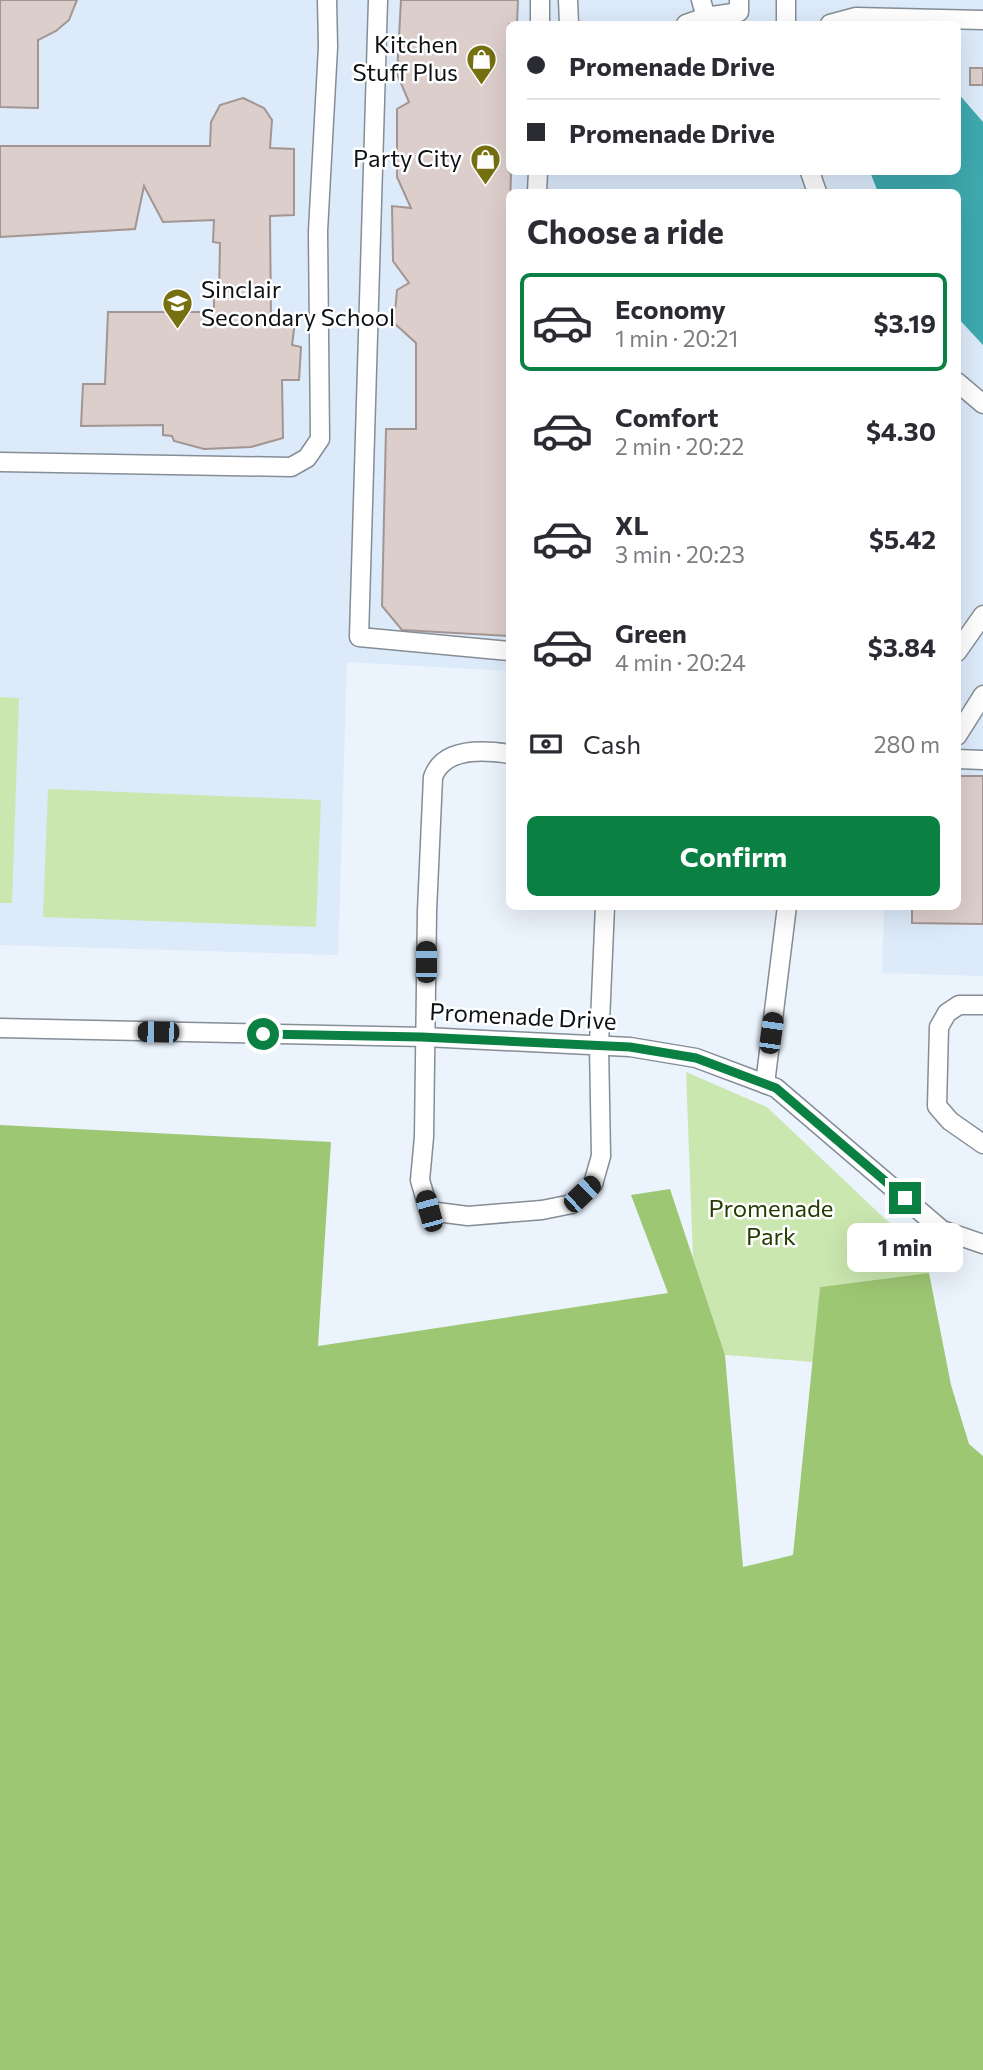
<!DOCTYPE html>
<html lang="en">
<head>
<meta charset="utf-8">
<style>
  :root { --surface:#fff; --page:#f2f2f3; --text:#2b2b33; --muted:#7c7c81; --line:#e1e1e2; --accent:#0b8043 }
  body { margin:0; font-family:Commissioner,sans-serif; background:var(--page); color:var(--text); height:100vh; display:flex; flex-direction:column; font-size:26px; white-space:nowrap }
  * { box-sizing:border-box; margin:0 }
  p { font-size:23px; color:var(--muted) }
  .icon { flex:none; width:38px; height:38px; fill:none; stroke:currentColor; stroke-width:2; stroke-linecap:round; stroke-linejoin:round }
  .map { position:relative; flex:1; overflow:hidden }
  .details { position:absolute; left:506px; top:189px; width:455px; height:721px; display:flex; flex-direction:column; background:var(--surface); border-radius:10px; box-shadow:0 7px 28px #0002 }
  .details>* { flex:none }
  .guide { position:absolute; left:506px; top:21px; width:455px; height:154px; border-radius:10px; box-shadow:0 7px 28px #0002; display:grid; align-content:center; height:154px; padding:0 21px; background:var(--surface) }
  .end { position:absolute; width:32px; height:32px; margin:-16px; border:9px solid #0b8043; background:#fff; box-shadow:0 0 0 4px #fff }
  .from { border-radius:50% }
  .bubble { position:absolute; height:49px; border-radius:10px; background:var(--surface); box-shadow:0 7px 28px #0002; font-size:23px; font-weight:700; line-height:49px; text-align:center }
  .car { position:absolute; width:21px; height:42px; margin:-21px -10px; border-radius:9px; box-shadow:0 0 5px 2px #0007; background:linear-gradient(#222 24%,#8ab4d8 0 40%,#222 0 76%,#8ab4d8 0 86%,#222 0) }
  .guide b { display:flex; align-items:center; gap:24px; height:66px; font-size:26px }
  .guide b+b { border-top:2px solid var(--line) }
  .guide i { width:18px; height:18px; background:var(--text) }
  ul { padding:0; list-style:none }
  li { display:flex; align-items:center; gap:21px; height:98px; margin:0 14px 10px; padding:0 7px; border:4px solid transparent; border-radius:10px }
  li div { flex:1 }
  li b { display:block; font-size:26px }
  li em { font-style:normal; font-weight:700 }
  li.on { border-color:var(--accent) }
  li>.icon { width:63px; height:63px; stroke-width:1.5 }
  h2 { padding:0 21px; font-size:32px; line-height:84px }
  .pay { display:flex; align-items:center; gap:18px; height:77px; padding:0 21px; font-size:26px }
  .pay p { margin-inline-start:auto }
  .cta { display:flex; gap:14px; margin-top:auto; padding:14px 21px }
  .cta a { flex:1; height:80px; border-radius:10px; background:var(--accent); color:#fff; font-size:28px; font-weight:700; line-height:80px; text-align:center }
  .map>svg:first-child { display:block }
  .built { fill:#dceafa; fill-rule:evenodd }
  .green { fill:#cbe7b0 }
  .forest { fill:#9ec773 }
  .water { fill:#3ea9ae }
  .building { fill:#dccecb; stroke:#a29592; stroke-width:2 }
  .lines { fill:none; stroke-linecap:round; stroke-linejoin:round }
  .minor-casing { stroke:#858d96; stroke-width:21 }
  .minor { stroke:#fff; stroke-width:18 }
  .route { stroke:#0b8043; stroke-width:9 }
  .labels { text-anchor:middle; stroke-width:5; stroke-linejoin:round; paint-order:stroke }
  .poi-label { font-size:24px; fill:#0f1215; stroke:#fff; text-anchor:end }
  .street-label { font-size:24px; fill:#0f1215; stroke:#fff }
  .park-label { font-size:24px; fill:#243c00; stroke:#fff }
</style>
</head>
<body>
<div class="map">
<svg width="983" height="2070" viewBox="0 0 983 2070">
  <rect width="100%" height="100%" fill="#ebf3fd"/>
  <!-- built -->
  <path class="built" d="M0,0H983V976L882,973L884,907L957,906V192H509V671L347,662L338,955L0,945ZM509,24H957V172H509Z"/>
  <!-- green -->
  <g class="green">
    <path d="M0,697L19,698L12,903H0Z"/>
    <path d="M48,789L321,800L316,927L43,917Z"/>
    <path d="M686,1072L767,1107L885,1219L936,1256L929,1273L820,1287L813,1362L725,1355L693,1258Z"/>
  </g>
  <!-- forest -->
  <path class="forest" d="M0,1125L331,1142L318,1346L668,1293L631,1195L670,1189L725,1355L743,1567L793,1555L820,1287L929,1273L951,1385L969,1444L983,1456V2070H0Z"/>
  <!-- water -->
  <path class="water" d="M957,92L983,122V345L957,317V192H878L870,172H957Z"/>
  <!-- building -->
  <g class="building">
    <path d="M0,0H77L69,20L56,31L38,40V108L0,107Z"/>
    <path d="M401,0H518L517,24H509V172H511L509,245V636L402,630L382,606L386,429H416V343L394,323L397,290L409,283L393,261L392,206L411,208L397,177V109L409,102L397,74Z"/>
    <rect x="970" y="68" width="13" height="17"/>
    <path d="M243,98L264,108L272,120L270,148L294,149V215L270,216L271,322H295L292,345L301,347L299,380H282L283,438L251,447L204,449L174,441L172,436L163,435V425L81,426L83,384H105L108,312H214V293L219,294L220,243L213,242L214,220L163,222L144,186L135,229L0,237V146H210L211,122L220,105Z"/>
    <path d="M957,776H983V924L912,923V906H957Z"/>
  </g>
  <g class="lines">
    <defs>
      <g id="minor">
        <path d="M378,0L359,637L509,651"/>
        <path d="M568,0L569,24"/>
        <path d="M786,0V24"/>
        <path d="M706,17L739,12V0"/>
        <path d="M540,24V0"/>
        <path d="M686,24L706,17L701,0"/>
        <path d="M830,24L856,17L983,20"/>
        <path d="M810,172L817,192"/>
        <path d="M537,192L538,172"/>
        <path d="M957,382L983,404"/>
        <path d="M0,462L291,467L307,458L320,439L318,231L328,47L327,0"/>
        <path d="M957,652L983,615"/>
        <path d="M957,736L983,695"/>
        <path d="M509,754C484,750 444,747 433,777L427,911L424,1137L420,1180L429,1211L468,1216L542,1210L572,1204L593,1184L601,1156L599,1045L605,906"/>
        <path d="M957,759L983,760"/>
        <path d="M983,1005H959L947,1013L939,1027L937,1106L950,1121L983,1144"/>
        <path d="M0,1028L425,1037L630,1047L696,1058L776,1088L942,1230L983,1244"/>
        <path d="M765,1084L787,906"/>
      </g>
    </defs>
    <!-- minor casing -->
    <use href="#minor" class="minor-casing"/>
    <!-- minor -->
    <use href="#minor" class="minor"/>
  </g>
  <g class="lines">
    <!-- route -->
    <path class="route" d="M263,1034L421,1037L630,1047L696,1058L776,1088L905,1198"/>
  </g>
  <!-- icons -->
  <defs>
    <symbol id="shop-pin" viewBox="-11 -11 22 30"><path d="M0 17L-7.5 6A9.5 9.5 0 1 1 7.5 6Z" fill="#767011" stroke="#fff"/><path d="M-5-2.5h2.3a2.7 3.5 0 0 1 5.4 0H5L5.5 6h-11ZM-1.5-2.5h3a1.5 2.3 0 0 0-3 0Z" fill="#fff"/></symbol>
    <symbol id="school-pin" viewBox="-11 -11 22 30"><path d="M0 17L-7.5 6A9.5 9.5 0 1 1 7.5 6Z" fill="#767011" stroke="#fff"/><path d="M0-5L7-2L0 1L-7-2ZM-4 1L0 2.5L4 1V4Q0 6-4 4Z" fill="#fff"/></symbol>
  </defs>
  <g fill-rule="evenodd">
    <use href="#shop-pin" x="464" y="42" width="35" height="47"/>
    <use href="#shop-pin" x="468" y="142" width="35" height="47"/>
    <use href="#school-pin" x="160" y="286" width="35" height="47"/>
  </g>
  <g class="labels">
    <!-- poi labels -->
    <g class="poi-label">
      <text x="458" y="53">Kitchen<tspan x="458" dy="28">Stuff Plus</tspan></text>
      <text x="462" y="167">Party City</text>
      <text x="201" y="298" text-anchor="start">Sinclair<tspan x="201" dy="28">Secondary School</tspan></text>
    </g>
    <!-- street labels -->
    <g class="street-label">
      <text transform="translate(523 1017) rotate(3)" y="8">Promenade Drive</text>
    </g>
    <!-- park labels -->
    <g class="park-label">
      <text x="771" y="1217">Promenade<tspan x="771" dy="28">Park</tspan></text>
    </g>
  </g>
</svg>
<i class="end from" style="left:263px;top:1034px"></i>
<i class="end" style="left:905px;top:1198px"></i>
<div class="bubble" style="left:847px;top:1223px;width:116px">1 min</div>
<i class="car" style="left:426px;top:962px;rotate:0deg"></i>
<i class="car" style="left:158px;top:1032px;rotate:271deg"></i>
<i class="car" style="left:771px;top:1033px;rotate:8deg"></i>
<i class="car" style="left:582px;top:1194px;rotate:46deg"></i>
<i class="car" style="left:429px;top:1211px;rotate:345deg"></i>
<div class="guide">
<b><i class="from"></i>Promenade Drive</b>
<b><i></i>Promenade Drive</b>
</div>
<section class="details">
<h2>Choose a ride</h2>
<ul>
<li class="on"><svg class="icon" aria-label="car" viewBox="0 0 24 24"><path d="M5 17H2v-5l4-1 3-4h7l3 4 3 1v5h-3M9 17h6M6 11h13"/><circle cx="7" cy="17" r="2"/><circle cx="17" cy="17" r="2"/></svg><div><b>Economy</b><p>1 min · 20:21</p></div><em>$3.19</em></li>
<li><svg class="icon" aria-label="car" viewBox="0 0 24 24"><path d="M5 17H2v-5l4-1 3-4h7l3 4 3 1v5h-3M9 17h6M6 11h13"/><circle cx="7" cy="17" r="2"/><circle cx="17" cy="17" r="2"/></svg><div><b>Comfort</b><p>2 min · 20:22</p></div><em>$4.30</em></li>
<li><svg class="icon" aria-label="car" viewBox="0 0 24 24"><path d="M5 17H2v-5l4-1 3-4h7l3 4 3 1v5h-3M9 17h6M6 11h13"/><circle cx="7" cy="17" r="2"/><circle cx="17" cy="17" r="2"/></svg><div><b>XL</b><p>3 min · 20:23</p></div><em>$5.42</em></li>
<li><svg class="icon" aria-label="car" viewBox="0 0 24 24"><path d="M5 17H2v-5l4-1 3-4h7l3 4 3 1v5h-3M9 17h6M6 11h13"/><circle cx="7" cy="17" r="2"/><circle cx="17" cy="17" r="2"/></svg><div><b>Green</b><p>4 min · 20:24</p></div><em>$3.84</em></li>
</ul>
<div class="pay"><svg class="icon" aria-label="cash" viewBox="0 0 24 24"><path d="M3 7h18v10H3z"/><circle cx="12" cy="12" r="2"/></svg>Cash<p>280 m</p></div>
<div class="cta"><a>Confirm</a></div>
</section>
</div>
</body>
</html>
